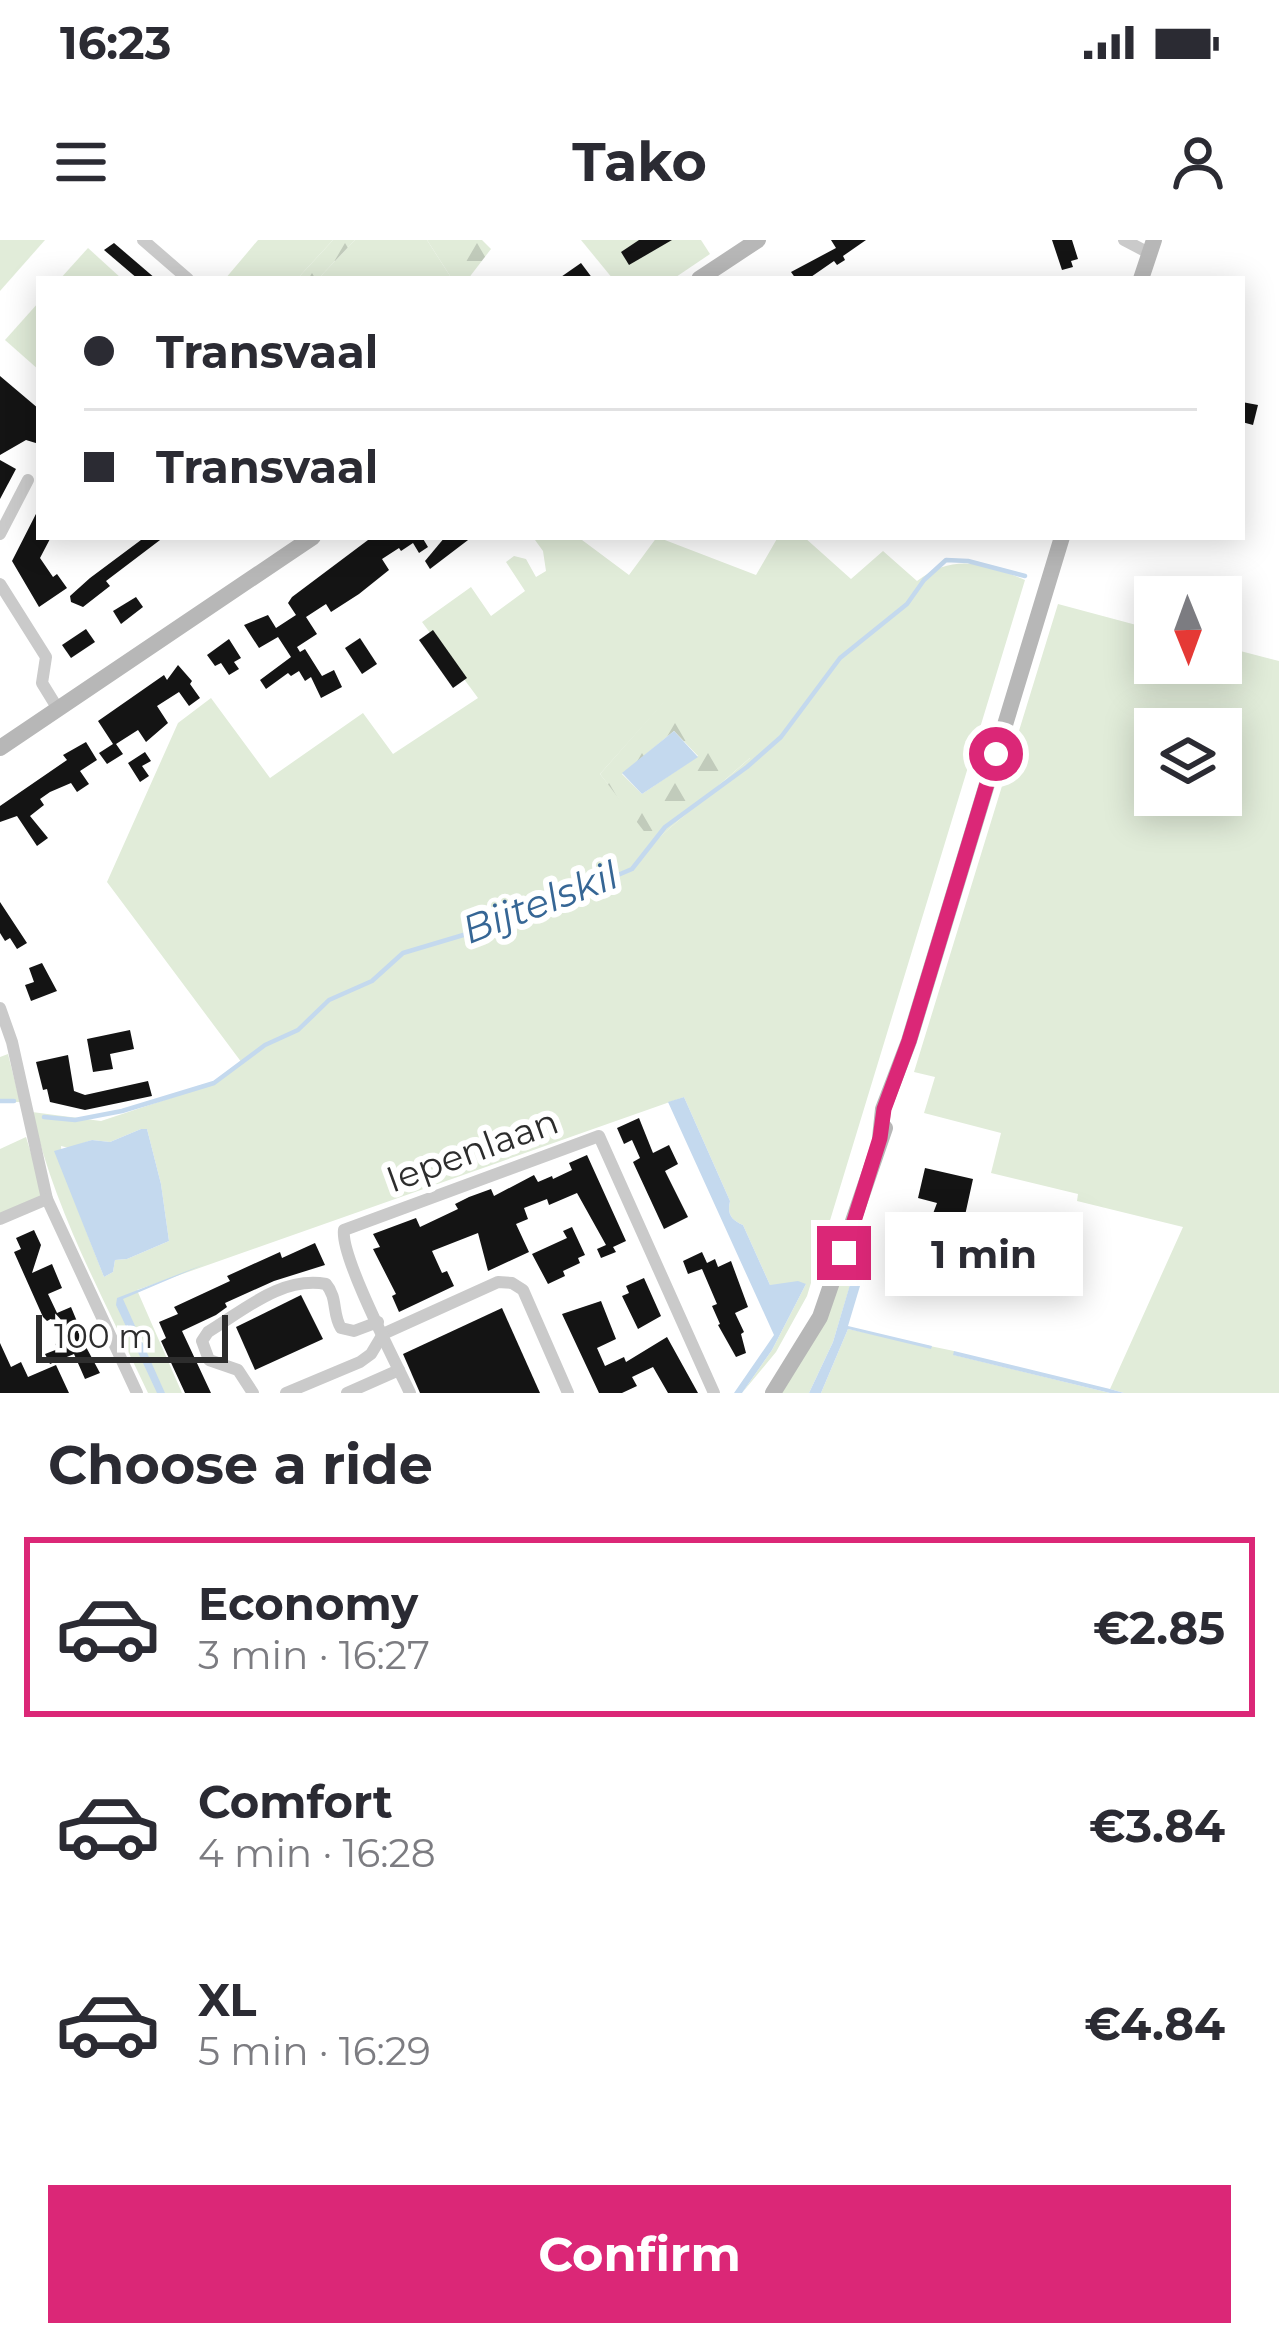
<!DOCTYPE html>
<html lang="en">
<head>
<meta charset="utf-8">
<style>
  :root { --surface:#fff; --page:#f2f2f3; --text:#2b2b33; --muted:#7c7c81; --line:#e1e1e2; --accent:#db2777 }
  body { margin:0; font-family:Montserrat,sans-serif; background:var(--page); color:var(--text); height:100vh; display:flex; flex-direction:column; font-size:45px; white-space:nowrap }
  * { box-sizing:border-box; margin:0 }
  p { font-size:39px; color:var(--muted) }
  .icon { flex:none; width:66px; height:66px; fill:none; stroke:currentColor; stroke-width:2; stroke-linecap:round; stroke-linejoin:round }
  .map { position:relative; height:1153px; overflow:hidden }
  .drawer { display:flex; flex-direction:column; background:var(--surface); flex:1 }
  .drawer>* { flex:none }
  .hud { position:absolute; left:36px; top:36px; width:1209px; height:264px; border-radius:0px; box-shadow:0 6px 30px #0003; display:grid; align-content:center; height:264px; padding:0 48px; background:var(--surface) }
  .needle { width:78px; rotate:179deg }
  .controls { position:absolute; left:1134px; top:336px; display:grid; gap:24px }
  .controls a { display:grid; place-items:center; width:108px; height:108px; border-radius:0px; background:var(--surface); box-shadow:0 6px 30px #0003; font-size:60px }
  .scale { position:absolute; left:36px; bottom:30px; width:192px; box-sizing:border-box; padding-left:12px; border:6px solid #2d2d2d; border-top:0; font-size:33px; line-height:42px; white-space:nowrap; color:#2d2d2d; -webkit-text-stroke:9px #fff; paint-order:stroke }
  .end { position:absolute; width:54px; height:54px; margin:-27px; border:15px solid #db2777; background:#fff; box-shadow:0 0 0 6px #fff }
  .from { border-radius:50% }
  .bubble { position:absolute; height:84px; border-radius:0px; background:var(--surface); box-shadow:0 6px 30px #0003; font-size:39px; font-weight:700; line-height:84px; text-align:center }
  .hud b { display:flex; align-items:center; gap:42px; height:114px; font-size:45px }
  .hud b+b { border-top:3px solid var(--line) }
  .hud i { width:30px; height:30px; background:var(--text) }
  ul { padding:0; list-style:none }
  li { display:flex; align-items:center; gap:36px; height:180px; margin:0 24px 18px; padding:0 24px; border:6px solid transparent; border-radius:0px }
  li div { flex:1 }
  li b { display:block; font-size:45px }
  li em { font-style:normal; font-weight:700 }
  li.on { border-color:var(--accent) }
  li>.icon { width:108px; height:108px; stroke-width:1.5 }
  h2 { padding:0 48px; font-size:54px; line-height:144px }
  .primary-button { display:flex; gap:24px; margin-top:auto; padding:24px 48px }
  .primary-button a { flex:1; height:138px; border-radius:0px; background:var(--accent); color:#fff; font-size:48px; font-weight:700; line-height:138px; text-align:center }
  .status { display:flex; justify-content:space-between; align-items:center; height:84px; padding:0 60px; background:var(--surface); direction:ltr }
  .status svg { height:33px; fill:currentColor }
  header { display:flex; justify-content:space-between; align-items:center; height:156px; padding:0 48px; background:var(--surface); font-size:54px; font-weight:700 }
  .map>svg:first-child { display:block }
  .green { fill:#e1ecd9; fill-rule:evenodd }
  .forest { fill:url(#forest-firs); fill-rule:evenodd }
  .water { fill:#c4d9ee }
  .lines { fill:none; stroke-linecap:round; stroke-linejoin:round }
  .stream { stroke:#c4d9ee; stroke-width:4.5 }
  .building { fill:#141414 }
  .street { stroke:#cacaca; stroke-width:12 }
  .secondary { stroke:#b7b7b7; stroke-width:16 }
  .route { stroke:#db2777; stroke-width:15 }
  .labels { text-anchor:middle; stroke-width:12; stroke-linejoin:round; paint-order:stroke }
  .street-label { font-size:36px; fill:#2d2d2d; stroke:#fff }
  .water-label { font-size:39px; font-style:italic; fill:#366695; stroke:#fff }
</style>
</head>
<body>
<div class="status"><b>16:23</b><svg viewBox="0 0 49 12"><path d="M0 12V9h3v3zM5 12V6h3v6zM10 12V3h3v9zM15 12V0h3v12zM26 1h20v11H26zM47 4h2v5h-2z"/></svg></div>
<header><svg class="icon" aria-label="menu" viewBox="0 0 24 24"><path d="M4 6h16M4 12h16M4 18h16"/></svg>Tako<svg class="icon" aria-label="person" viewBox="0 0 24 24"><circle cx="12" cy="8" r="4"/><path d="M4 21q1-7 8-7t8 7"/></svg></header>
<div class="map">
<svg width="1279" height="1153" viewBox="0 0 1279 1153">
  <defs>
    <pattern id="forest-firs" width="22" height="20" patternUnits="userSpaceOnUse" patternTransform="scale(3)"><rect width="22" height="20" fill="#e1ecd9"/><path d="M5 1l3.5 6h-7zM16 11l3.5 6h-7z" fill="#c1cbbb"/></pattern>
  </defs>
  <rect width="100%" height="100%" fill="#fff"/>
  <!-- green -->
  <g class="green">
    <path d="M0,0H45L0,51Z"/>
    <path d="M258,0H333L297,39H225Z"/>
    <path d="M355,0H427L452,39H318Z"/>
    <path d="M581,0H701L710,14L673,39H613Z"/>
    <path d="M88,8L122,39H60Z"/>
    <path d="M39,62V130L5,100Z"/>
    <path d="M517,297H578L629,335L657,297L756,335L778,297H804L851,339L883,311L917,341C953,313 985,323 1025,340L807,1056L776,1112L742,1153L772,1110L806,1044L770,1045L743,985C731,980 727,974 730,961L684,857L137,1050L182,1153H148C105,1061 55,972 32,872L101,881L207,846L242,823L107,642L178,483L211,458L270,538L363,473L393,514L478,458L422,382L471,347L491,376L525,351L506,322L514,316L526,319L536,337L546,331L543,311L535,300ZM666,460L750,518L654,602L600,534ZM141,889H147L161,944L169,1001L127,1019L115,1020L113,1032L104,1037L63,931L61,906L69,908L92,900L110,902Z"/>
    <path d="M1058,364L1155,390V423H1221V406L1279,421V1153H1124L1110,1149L1183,987L1077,961L1078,954L991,933L1001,893L924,873L935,837L914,832ZM1155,489H1221V555H1155Z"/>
    <path d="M8,814L20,862H0V817Z"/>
    <path d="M26,897L44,955L0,975V909Z"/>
    <path d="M863,1002L833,1102L809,1153H781L854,1003Z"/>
    <path d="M848,1089L954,1111V1115L1110,1153H821Z"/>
  </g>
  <!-- forest -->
  <g class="forest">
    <path d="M333,0H355L318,39H297Z"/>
    <path d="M427,0H482L491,9L468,39H452Z"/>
    <path d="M666,459L751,517L653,603L600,534ZM674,491L698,516L642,554L622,534Z"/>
  </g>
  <!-- water -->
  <g class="water">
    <path d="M674,491L698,517L642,554L622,533Z"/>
    <path d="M684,857L730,961C727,974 731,980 743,985L770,1045L798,1041L806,1044L772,1110L742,1153H734L774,1095L668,862Z"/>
    <path d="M141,889H147L161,944L169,1001L127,1019L115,1020L113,1032L104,1037L54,911L92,900L110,902Z"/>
    <path d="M862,1004L872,1006L848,1086L932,1106L931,1109L848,1089L821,1153H809L833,1102Z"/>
    <path d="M205,1024L123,1059L165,1153H157L116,1065L117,1058Z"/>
    <path d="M954,1111L1110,1149L1124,1153H1110L953,1115Z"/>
  </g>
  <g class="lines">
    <!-- stream -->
    <g class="stream">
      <path d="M0,861H14"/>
      <path d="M44,877L75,880L122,871L214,843L265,805L298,790L329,760L372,741L403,713L470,693L545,654L571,655L632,629L665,587L747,527L781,497L840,418L907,364L924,340L946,320L968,321L1025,336"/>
    </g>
  </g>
  <!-- building -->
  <g class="building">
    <path d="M639,0H672L629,25L621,12Z"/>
    <path d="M831,0H866L843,16L845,20L837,25L834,21L808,39H796L791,32L836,8Z"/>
    <path d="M1052,0H1072L1078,19L1071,21L1073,27L1062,30Z"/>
    <path d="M114,3L156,39H138L104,10Z"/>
    <path d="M581,23L593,39H558Z"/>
    <path d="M0,136L39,169V204L26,200L0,215Z"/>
    <path d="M1242,162L1258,165L1253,185L1242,182Z"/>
    <path d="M0,220L16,229L0,259Z"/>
    <path d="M39,268V297H51L40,318L53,337L57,334L67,348L39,367L12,321Z"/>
    <path d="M145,297H164L106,341L110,346L83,367L71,362L70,356L90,338Z"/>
    <path d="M372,297H422L428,307L419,313L413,303L401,311L399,308L382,319L389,330L359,354L331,372L326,364L306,377L317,394L297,407L300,412L305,409L322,436L334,430L342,447L321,458L311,437L305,441L299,431L291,436L288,433L266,449L260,440L291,417L278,397L259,408L244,385L268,375L276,388L296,375L288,363L292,357Z"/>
    <path d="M445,297H472L430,329L425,321Z"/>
    <path d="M136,357L143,367L121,384L113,371Z"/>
    <path d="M86,389L95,402L71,418L62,405Z"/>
    <path d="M433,390L467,438L453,448L419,400Z"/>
    <path d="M360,398L377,424L362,434L345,408Z"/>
    <path d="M229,399L241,418L234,422L239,429L229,435L221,423L215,426L207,415Z"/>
    <path d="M178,425L192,441L190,444L200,458L189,466L179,452L157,466L168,483L146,502L138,490L116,504L123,514L107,524L99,513L113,504L98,481L164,435L167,440Z"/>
    <path d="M86,502L97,520L80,531L89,544L77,552L71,543L50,552L40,559L44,565L30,576L48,598L37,606L17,576L0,582V566L67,520L63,515Z"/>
    <path d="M145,512L151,521L142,526L149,536L140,542L128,523Z"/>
    <path d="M0,662L27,703L17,709L10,698L5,701L0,693Z"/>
    <path d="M42,723L57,751L31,761L25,745L34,742L29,728Z"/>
    <path d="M130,790L134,809L110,814L113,829L93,832L87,799Z"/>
    <path d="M68,815L74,851L85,855L148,841L152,856L85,870L50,862L47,849L43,850L36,822Z"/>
    <path d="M639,878L653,913L669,905L678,924L665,931L688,977L664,989L633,922L640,918L632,900L624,904L617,888Z"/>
    <path d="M587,915L626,1001L613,1007L616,1012L601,1018L597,1009L606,1005L577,953L549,965L547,959L524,968L528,979L516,984L529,1012L488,1031L478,993L432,1011L442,1033L447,1031L454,1046L399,1072L392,1056L396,1054L373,1009L380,1007L373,994L416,978L420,987L458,969L455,964L469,957L491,949L494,956L534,935L538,942L552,936L553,939L572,930L569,923Z"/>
    <path d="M925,928L973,939L964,980L946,976L941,991L928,987L937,963L918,958Z"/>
    <path d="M1000,977L1019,986L1012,1000L994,992Z"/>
    <path d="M572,987L585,1015L578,1018L580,1023L563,1031L565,1036L548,1044L532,1014L567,998L563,991Z"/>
    <path d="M34,990L41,1005L32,1033L52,1024L62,1048L48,1054L57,1073L71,1067L81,1091L78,1092L100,1133L85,1139L74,1114L50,1124L45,1114L58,1109L55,1104L61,1102L51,1079L47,1081L43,1077L14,1012L21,1009L16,998Z"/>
    <path d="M315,1003L325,1025L274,1041L225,1063L227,1067L216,1075L182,1091L211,1153H185L161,1101L166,1098L159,1082L178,1074L174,1067L230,1041L227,1036L280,1012L282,1018Z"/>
    <path d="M702,1012L707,1023L715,1019L718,1027L731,1021L748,1067L735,1073L744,1092L741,1094L746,1113L736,1117L718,1085L720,1084L712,1066L717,1064L702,1029L688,1034L683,1021Z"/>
    <path d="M644,1038L661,1076L638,1089L622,1056L629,1053L626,1046Z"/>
    <path d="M301,1055L323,1099L255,1130L236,1087Z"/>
    <path d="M601,1061L616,1099L597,1108L605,1126L624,1117L626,1122L667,1097L698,1153H668L653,1127L632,1137L637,1146L622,1153H599L562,1074Z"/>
    <path d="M502,1068L540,1153H420L403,1114Z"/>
    <path d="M0,1103L11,1127L21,1122L28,1137L56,1125L69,1153H0Z"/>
  </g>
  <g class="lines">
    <!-- street -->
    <g class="street">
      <path d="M143,0L188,39"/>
      <path d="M1124,0L1149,13"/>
      <path d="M0,294L28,240"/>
      <path d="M0,344L46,417L42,443L58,469"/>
      <path d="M0,768L12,802L47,959L137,1153"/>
      <path d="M0,979L47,959"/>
      <path d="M253,1153L238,1130L209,1120L202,1101L208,1092C243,1071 281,1036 326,1044C338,1058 332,1074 341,1088L354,1091L378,1082"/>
      <path d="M286,1153L360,1122L371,1114L383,1094L498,1042L512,1043L523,1050L568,1153"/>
      <path d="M347,1153L399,1130"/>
      <path d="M410,1153C396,1123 340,1016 344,990L599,896L714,1153"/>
    </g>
    <!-- secondary -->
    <g class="secondary">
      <path d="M699,39L758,0"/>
      <path d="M1141,39L1154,0"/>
      <path d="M0,508L313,297"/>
      <path d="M880,898L883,869L909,801L1062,297"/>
      <path d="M773,1153L820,1077L885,888"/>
    </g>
  </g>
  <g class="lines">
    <!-- route -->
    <path class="route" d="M844,1013L880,898L884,869L909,801L996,514"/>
  </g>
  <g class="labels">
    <!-- street labels -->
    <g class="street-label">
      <text transform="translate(472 910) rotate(-20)" y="13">Iepenlaan</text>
    </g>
    <!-- water labels -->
    <g class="water-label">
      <text transform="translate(540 662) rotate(-21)" y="14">Bijtelskil</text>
    </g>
  </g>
</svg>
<div class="controls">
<a><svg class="needle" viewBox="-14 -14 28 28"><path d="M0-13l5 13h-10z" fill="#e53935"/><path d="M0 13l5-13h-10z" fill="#7c7c81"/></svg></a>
<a><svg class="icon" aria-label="layers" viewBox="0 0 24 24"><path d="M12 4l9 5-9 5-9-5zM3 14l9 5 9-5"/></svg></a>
</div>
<div class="scale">100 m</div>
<i class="end from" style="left:996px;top:514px"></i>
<i class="end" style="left:844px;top:1013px"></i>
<div class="bubble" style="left:885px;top:972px;width:198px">1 min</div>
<div class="hud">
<b><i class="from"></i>Transvaal</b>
<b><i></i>Transvaal</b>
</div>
</div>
<section class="drawer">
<h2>Choose a ride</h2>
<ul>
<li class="on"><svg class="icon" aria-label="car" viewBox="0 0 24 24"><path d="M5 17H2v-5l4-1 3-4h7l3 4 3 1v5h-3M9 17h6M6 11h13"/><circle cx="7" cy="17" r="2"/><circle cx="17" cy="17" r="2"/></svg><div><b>Economy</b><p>3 min · 16:27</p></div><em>€2.85</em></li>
<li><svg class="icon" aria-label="car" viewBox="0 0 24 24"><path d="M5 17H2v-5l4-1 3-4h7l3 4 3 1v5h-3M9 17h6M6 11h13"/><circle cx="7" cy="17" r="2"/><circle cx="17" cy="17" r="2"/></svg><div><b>Comfort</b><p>4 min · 16:28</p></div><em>€3.84</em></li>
<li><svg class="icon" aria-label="car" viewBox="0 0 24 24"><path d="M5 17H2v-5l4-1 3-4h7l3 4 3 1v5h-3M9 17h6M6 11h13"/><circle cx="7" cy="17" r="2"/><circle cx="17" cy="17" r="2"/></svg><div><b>XL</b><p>5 min · 16:29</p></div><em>€4.84</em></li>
</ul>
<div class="primary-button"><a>Confirm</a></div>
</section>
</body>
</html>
